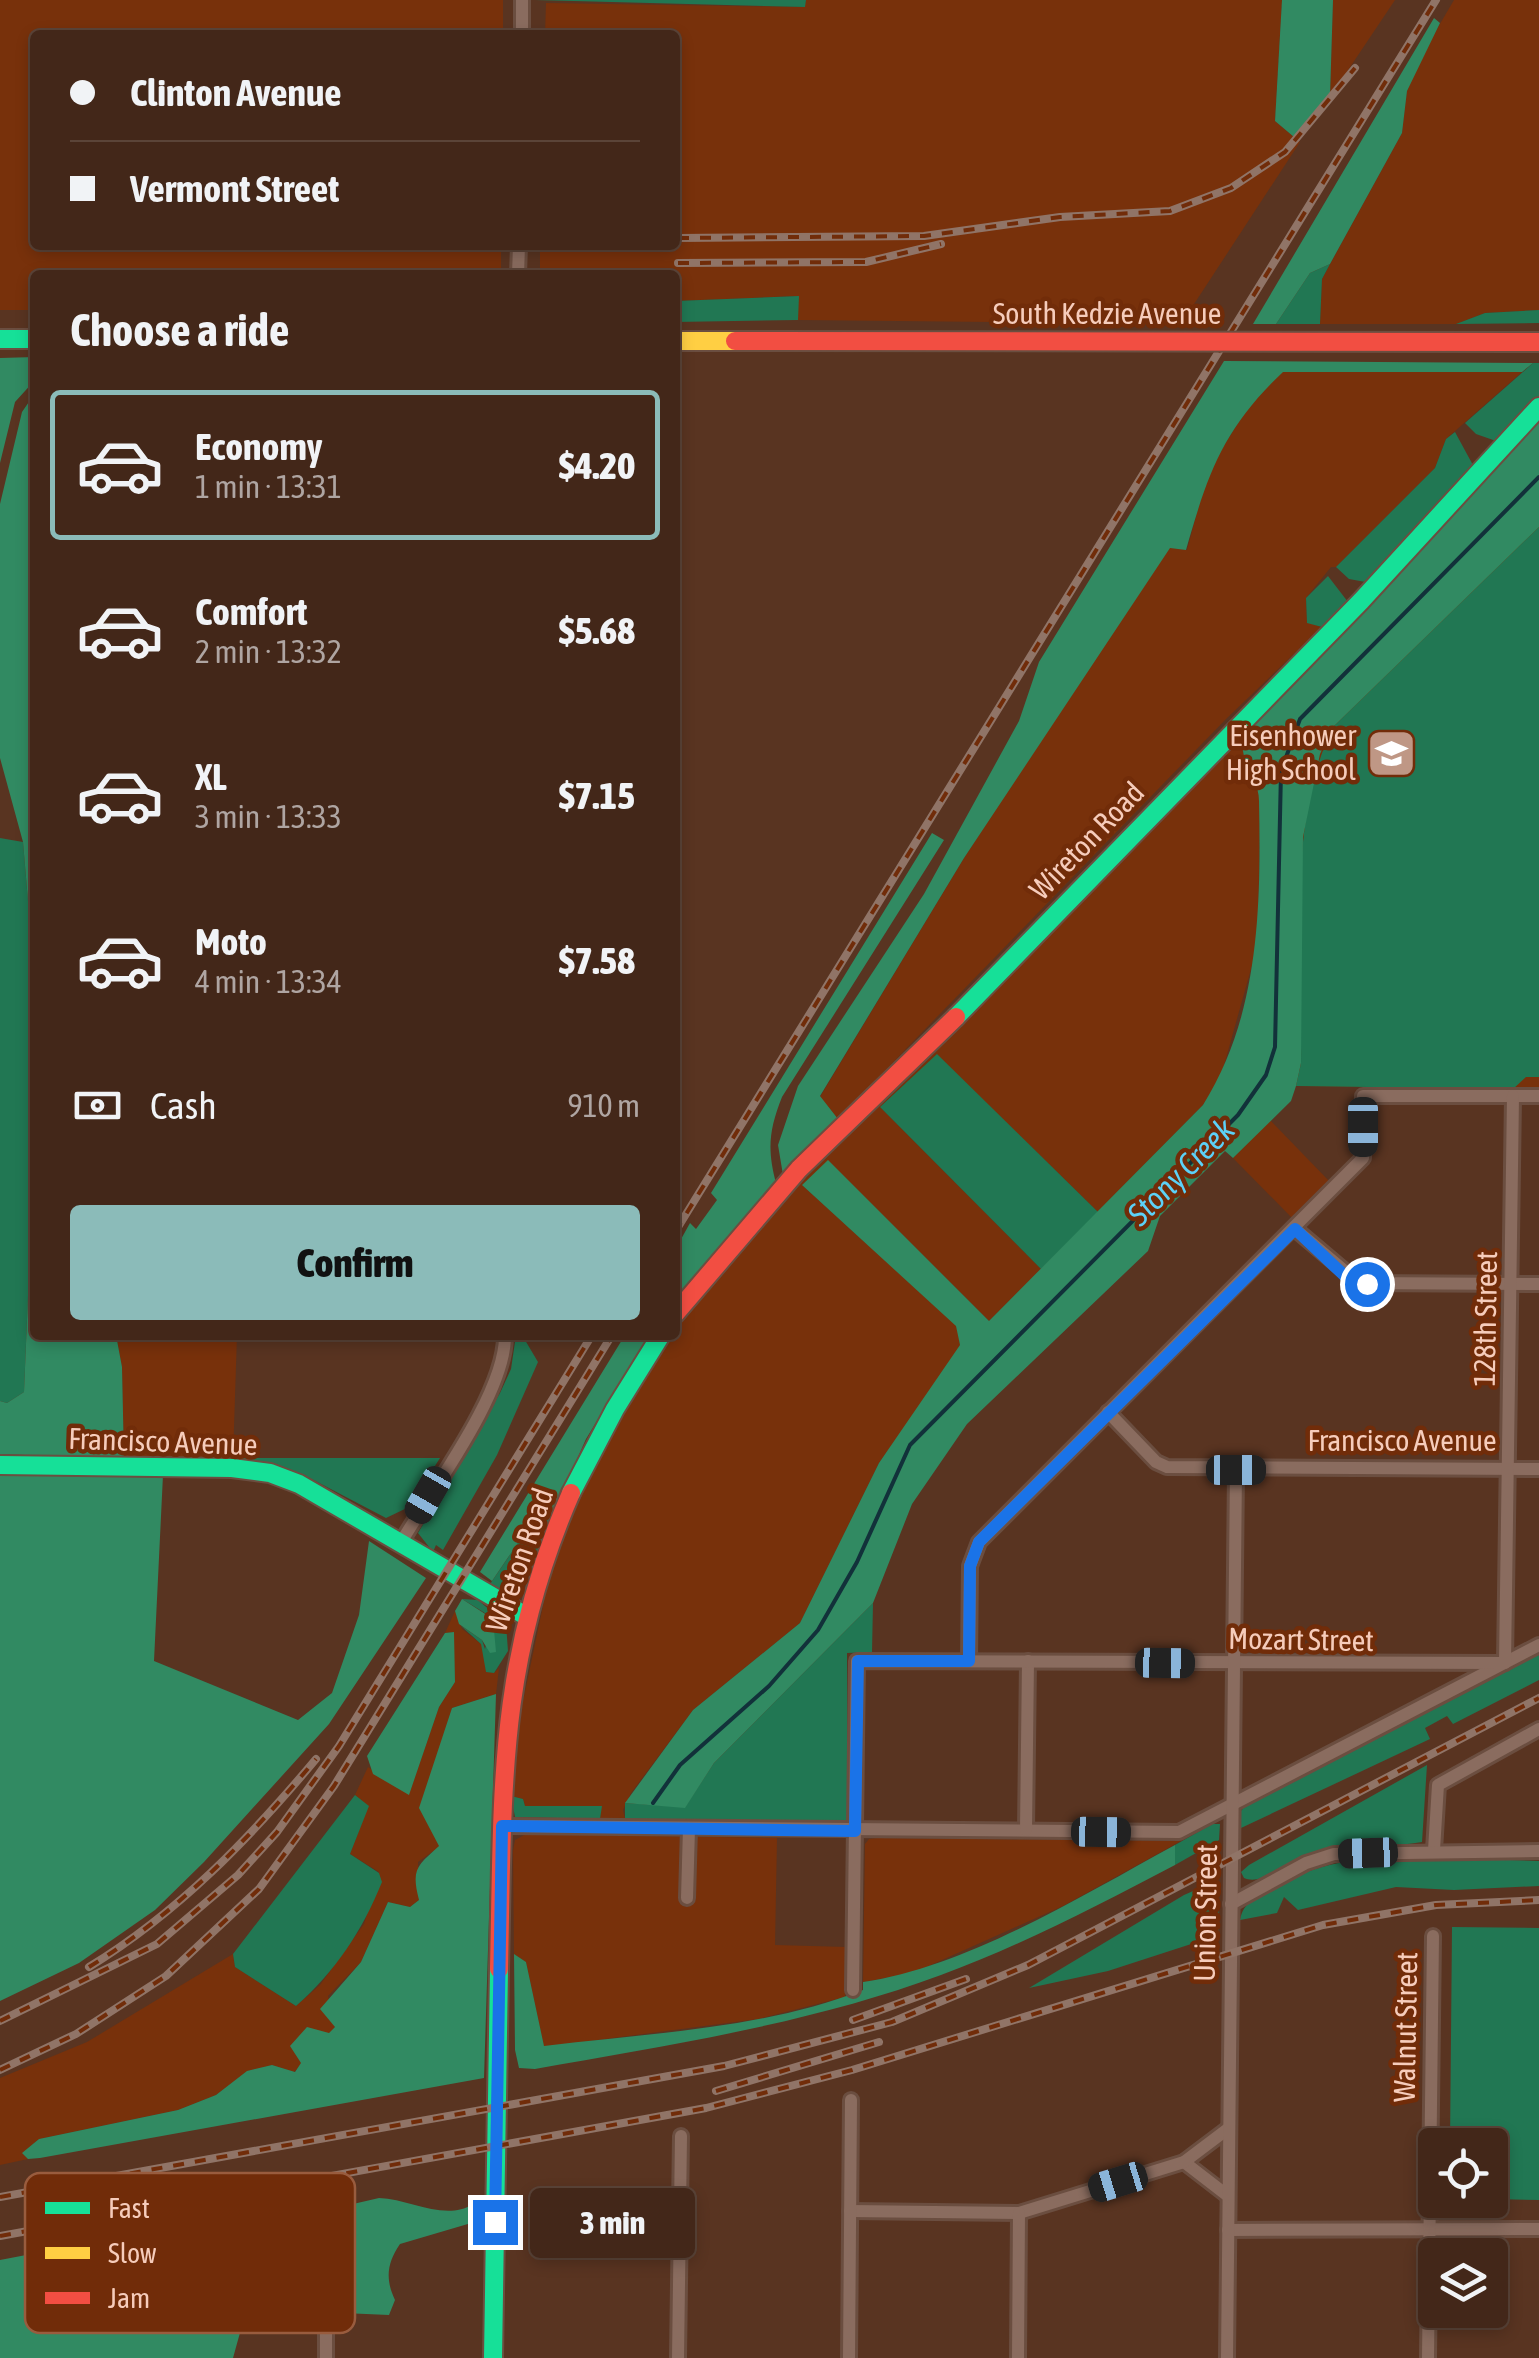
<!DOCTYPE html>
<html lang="en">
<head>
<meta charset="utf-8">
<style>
  :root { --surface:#432719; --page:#4a2f22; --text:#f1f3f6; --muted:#afa5a2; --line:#5b4438; --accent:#8bbbb9 }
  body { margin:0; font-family:"Asap Condensed",sans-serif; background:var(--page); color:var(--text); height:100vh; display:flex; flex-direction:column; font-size:38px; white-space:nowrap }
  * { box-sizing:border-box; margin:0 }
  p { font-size:32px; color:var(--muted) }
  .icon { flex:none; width:55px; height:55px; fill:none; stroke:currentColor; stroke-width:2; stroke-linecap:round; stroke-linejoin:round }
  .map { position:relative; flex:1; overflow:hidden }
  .sheet { position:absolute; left:30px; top:270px; width:650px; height:1070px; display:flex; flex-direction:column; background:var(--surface); border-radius:10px; box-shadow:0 5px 15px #0003,0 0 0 2px var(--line) }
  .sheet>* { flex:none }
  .banner { position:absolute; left:30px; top:30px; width:650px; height:220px; border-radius:10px; box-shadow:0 5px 15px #0003,0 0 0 2px var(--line); display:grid; align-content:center; height:220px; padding:0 40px; background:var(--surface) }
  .controls { position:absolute; left:1418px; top:2128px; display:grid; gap:20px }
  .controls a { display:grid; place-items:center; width:90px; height:90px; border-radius:10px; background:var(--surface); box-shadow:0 5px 15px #0003,0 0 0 2px var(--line); font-size:50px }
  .end { position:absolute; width:45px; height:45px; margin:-22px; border:12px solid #1a73e8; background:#fff; box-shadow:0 0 0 5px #fff }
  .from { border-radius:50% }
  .bubble { position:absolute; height:70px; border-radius:10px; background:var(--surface); box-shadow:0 5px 15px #0003,0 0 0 2px var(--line); font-size:32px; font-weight:800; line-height:70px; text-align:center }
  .car { position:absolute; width:30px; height:60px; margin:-30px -15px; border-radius:12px; box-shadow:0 0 8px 2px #0007; background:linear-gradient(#222 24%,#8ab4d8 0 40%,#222 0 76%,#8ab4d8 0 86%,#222 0) }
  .banner b { display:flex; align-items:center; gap:35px; height:95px; font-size:38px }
  .banner b+b { border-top:2px solid var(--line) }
  .banner i { width:25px; height:25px; background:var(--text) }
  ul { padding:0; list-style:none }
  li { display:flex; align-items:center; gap:30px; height:150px; margin:0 20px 15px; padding:0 20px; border:5px solid transparent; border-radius:10px }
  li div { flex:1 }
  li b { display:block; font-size:38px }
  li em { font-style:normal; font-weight:800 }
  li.selected { border-color:var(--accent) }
  li>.icon { width:90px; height:90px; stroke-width:1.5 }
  h2 { padding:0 40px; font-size:45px; line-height:120px }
  .pay { display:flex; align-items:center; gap:25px; height:110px; padding:0 40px; font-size:38px }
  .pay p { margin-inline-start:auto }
  .primary-button { display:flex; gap:20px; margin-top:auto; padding:20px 40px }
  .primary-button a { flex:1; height:115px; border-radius:10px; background:var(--accent); color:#111; font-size:40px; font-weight:800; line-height:115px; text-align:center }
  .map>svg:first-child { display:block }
  .built { fill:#78310b }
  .green { fill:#217753 }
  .forest { fill:#318a62 }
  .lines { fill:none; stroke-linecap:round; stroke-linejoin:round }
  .stream { stroke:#12313a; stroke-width:4 }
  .street-casing { stroke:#6b4e40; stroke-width:18 }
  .fast-casing { stroke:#6b4e40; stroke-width:22 }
  .slow-casing { stroke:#6b4e40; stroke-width:22 }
  .jam-casing { stroke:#6b4e40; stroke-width:22 }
  .street { stroke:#8a6c5f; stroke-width:12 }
  .fast { stroke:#16e098; stroke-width:18 }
  .slow { stroke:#ffcf43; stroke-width:18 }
  .jam { stroke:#f24e42; stroke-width:18 }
  .rail-casing { stroke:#907467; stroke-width:8 }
  .rail { stroke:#712c09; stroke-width:4; stroke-dasharray:11; stroke-linecap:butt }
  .jam-bridge-casing { stroke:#6b4e40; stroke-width:22; stroke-linecap:butt }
  .jam-bridge { stroke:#f24e42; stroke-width:18 }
  .route { stroke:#1a73e8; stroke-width:12 }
  .labels { text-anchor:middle; stroke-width:9; stroke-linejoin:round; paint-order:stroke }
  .street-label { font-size:30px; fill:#f6ccbb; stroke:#712c09 }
  .poi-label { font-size:30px; fill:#f6ccbb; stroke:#712c09; text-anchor:end }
  .water-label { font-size:32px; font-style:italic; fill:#5cd1f7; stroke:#712c09 }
  .key { fill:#712c09; stroke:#995c3e; stroke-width:2.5 }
  .key-label { font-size:28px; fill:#f6ccbb }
</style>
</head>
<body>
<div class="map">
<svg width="1539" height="2358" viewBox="0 0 1539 2358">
  <rect width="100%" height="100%" fill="#593421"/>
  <!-- built -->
  <g class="built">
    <path d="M0,0H503V35H35V245H501V275H35V310H0Z"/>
    <path d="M806,0H1282L1275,121L1300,142L1181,324L798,320V296L675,301V275H540V245H675V35H545L546,3L804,7Z"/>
    <path d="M1333,0H1395L1330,97Z"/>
    <path d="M1454,0H1539V310L1485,313L1456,324H1320L1322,279L1402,133L1407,91L1417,63Z"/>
    <path d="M1282,372H1522L1446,439L1435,468L1336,567H1331L1306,598L1307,622L1322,627L1226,719L838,1119L820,1097L964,858L1109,635L1170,547L1187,550L1208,471L1250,404Z"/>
    <path d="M1539,422V1089L1296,1086L1301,1063L1260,799L1258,944L1221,1076L1203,1105L1098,1212L937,1055L880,1107L1041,1269L989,1321L828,1161L802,1185L957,1326L960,1345L954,1359L879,1463L800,1623L693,1710L631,1793L623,1810L625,1819H600L601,1806H525L523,1799L511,1796L518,1725L548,1582L574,1504L608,1433L667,1335H675V1323L690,1300L778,1203L1243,736Z"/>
    <path d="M1270,1120L1330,1182L1293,1219L1233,1158Z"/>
    <path d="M116,1335H237L233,1458L124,1459L122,1367Z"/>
    <path d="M455,1611L462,1629L481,1644L494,1673L499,1668L496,1694L452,1708L437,1757L439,1847L418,1862L419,1900L410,1907L388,1902L361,1962L328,1996L335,2027L294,2072L272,2065L248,2071L216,2095L178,2110L39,2139L23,2153L28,2159L0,2165V2078L87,2042L233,1954L235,1967L296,2006L320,1985L364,1924L379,1872L350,1854L368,1806L355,1795L368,1767L409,1794L439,1707L455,1682L453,1632L445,1633Z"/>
    <path d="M526,1834L777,1838L775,1945L846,1947L845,1997L758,2019L544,2047L526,1962L514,1954L513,1851L515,1840Z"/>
    <path d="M869,1839L877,1838L1181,1841L1063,1906L913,1973L863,1982L865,1844Z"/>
  </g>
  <!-- green -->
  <g class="green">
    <path d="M535,0H806L805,7Z"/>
    <path d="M1330,264L1322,279L1320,324H1276L1310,273Z"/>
    <path d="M799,296L798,320L675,322V301Z"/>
    <path d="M1539,310V323L1456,324L1485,313Z"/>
    <path d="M1533,363H1539V399L1496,441L1476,434L1465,423Z"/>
    <path d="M1455,432L1474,467L1371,583L1349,579L1336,567L1435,468L1446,439Z"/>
    <path d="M1539,527V1077H1526L1513,1089L1296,1086L1301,1063C1302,957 1286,823 1333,727Z"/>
    <path d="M1328,576L1348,602L1322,627L1307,623L1306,598Z"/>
    <path d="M0,838L23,842L32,948L28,1096L31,1224L24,1392L7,1403L0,1401Z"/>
    <path d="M937,1054L1098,1212L1041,1269L880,1107Z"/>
    <path d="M516,1335H522L538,1362L497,1455L443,1550L436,1545L433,1552L418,1533L500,1393L511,1369Z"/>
    <path d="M233,1458H440L409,1507L386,1518L302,1474Z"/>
    <path d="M555,1509L526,1583L504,1595L488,1587L522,1537Z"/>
    <path d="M462,1599L478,1600L506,1624L508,1651L494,1673L486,1672L481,1644L460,1625L482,1640L485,1649L493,1618Z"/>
    <path d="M873,1603L872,1652L847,1653L848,1821L625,1819V1803L685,1807L714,1763Z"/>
    <path d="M1539,1653V1680L1453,1724L1447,1716L1425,1728L1430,1739L1241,1828L1240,1812L1245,1806Z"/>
    <path d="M1427,1765L1422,1842C1377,1850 1351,1838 1302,1857C1285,1863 1262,1886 1244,1878L1241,1872L1249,1865Z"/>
    <path d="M355,1795L369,1806L350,1854L379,1873L382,1882C362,1931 336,1971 296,2006L235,1967L233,1954Z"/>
    <path d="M511,1796L523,1799L525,1806H602L600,1819L515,1817Z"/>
    <path d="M1212,1824H1220L1219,1840L1175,1865V1845Z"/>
    <path d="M1412,1857L1539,1861V1886L1454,1890L1396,1887L1298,1910L1284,1897L1277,1913L1240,1920C1243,1904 1253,1899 1266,1892C1317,1861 1353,1859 1412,1857Z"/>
    <path d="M1218,1880L1219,1935L1108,1971L1029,1988L1184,1895Z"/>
    <path d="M1452,1927L1539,1928V2200L1490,2199V2145H1450Z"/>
  </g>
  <!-- forest -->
  <g class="forest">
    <path d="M1282,0H1333L1330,97L1294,137L1275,121Z"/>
    <path d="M1434,18L1440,23L1407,91L1402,133L1330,264L1310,273L1276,324H1253Z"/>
    <path d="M35,357V380L15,402L0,463V358Z"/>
    <path d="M1224,361L1533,363L1522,372H1283C1223,429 1208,473 1186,550L1170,548L964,858L820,1096L838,1119L783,1175L778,1145L798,1086L924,894L1019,721L1039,662Z"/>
    <path d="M35,393V1335H116L122,1367L124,1459L0,1454V1401L7,1403L24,1392L31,1224L28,1096L32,948L23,842L0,758V504L22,412Z"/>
    <path d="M1539,422V527L1333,727L1320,754L1303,837L1301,1063L1296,1086L1291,1101L1233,1158L1225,1151L1160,1216L1148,1251L967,1424L912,1504L873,1603L714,1763L685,1808L625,1803L693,1710L800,1623L879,1463L960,1345L956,1326L802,1185L828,1160L989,1321L1203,1105C1260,1014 1261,905 1259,801C1259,777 1238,761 1243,736Z"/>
    <path d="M932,833L944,840L782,1097C769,1130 767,1149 776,1183L675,1299V1250L690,1223L696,1229L717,1200L711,1193Z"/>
    <path d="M625,1335H649L586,1439L555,1509L522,1537L492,1581L480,1572Z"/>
    <path d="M163,1475L154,1661L298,1720L332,1693L359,1615L369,1541L426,1578L329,1724L204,1862L155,1910L79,1963L0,2001V1476Z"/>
    <path d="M462,1599L493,1619L496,1652L490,1653L482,1640L459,1624L455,1611Z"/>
    <path d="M454,1632L455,1682L439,1707L409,1795L373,1774L367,1756L445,1633Z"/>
    <path d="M496,1694L484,2078L40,2158L28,2159L22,2153L39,2139L178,2110L216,2095L247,2071L272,2065L295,2072L301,2063L290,2046L307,2027L329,2033L335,2027L320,2009L361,1962L388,1902L410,1907L419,1900C411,1869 417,1866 439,1846L419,1808L452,1708Z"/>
    <path d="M1175,1845V1865C1099,1905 1022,1945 941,1975C812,2023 671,2045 535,2069L519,2068L515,2050L514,1954L526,1962L544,2046C650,2033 763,2029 863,1990V1982C967,1967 1083,1895 1175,1845Z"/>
    <path d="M379,2198C411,2199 445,2222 473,2204L480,2207L478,2221L400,2244C387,2263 385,2279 395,2300L389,2315L297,2311L279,2296L261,2295L246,2311L233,2358H0V2260L141,2233L164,2239L194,2264L205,2262L208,2253L200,2240C227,2207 274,2219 310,2213C333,2209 356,2203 379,2198Z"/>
  </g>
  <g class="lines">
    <!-- stream -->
    <g class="stream">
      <path d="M653,1803L680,1765L769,1686L818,1630L857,1562L910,1445L1238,1115L1266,1075L1275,1047L1281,771L1300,719L1539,477"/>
      <path d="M287,2313L341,2215"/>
    </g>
    <defs>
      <g id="street">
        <path d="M522,35V0"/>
        <path d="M518,275L519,245"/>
        <path d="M1295,1229L1359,1283L1539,1284"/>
        <path d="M1108,1412L1156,1462L1167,1467L1539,1469"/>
        <path d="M400,1544C431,1491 506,1393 505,1335"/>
        <path d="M969,1661L970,1566L979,1542L1363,1158V1096H1539"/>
        <path d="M502,1826L1179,1832L1539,1645"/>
        <path d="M1026,1830L1028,1661"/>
        <path d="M1434,1850L1438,1785L1539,1729"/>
        <path d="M687,1898L689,1828"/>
        <path d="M1231,1904L1306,1863L1334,1854L1539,1851"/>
        <path d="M853,1990L857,1661L1505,1663L1513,1096"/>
        <path d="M1184,2162L1228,2196"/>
        <path d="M850,2211L1019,2213L1184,2162L1229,2128"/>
        <path d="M1228,2230L1539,2229"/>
        <path d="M326,2358V2327"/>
        <path d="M678,2358L681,2136"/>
        <path d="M849,2358L851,2100"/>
        <path d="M1018,2358L1019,2213"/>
        <path d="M1227,2358L1236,1469"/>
        <path d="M1428,2358L1433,1936"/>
      </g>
      <g id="fast">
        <path d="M0,339H35"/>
        <path d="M956,1017L1361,601L1539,407"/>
        <path d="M0,1465L232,1468L270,1473L299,1484L526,1616"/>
        <path d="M571,1493L615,1409L661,1335"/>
        <path d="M493,2358L499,1969"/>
      </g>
      <path id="slow" d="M675,341H735"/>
      <g id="jam">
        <path d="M675,1314L799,1169L956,1017"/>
        <path d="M499,1969C503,1791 497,1662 571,1493"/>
      </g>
    </defs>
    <!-- street casing -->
    <use href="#street" class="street-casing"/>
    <!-- fast casing -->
    <use href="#fast" class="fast-casing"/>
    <!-- slow casing -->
    <use href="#slow" class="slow-casing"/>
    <!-- jam casing -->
    <use href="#jam" class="jam-casing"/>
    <!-- street -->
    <use href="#street" class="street"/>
    <!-- fast -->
    <use href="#fast" class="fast"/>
    <!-- slow -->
    <use href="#slow" class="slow"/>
    <!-- jam -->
    <use href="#jam" class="jam"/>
    <defs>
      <g id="rail">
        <path d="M678,238L924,236L1060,217L1170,211L1231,188L1285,152L1355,68"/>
        <path d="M678,263L866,262L941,244"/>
        <path d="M675,1232L1436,0"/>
        <path d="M89,1967C179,1912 249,1839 316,1759"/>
        <path d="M853,2020L966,1979"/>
        <path d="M0,2021L157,1944L238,1875L277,1832L339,1746L592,1335"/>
        <path d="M0,2070L76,2034L166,1976L259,1889L334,1786L612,1335"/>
        <path d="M716,2091L879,2042"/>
        <path d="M0,2197L724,2066L892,2022L1028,1965L1539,1698"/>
        <path d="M0,2236L706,2108L852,2070L1323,1925L1436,1905L1539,1900"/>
      </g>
    </defs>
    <!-- rail casing -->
    <use href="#rail" class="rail-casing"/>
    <!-- rail -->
    <use href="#rail" class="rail"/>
    <defs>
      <path id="jam-bridge" d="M735,341L1539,342"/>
    </defs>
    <!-- jam-bridge casing -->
    <use href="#jam-bridge" class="jam-bridge-casing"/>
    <!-- jam-bridge -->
    <use href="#jam-bridge" class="jam-bridge"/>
  </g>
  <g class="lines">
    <!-- route -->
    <path class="route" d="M495,2222L502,1826L855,1831L858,1661H969L970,1566L979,1542L1295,1229L1346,1277L1367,1284"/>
  </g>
  <!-- icons -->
  <defs>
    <symbol id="school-square" viewBox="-11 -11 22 22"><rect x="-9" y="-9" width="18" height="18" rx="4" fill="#bf9785" stroke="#712c09"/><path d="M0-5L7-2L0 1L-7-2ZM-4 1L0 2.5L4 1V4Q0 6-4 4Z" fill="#fff"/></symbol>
  </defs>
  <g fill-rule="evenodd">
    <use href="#school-square" x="1364" y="726" width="55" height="55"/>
  </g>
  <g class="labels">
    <!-- street labels -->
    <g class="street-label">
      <text x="1107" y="324">South Kedzie Avenue</text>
      <text transform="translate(1087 841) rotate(-46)" y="10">Wireton Road</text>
      <text transform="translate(1486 1319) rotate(-89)" y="10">128th Street</text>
      <text x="1402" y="1451">Francisco Avenue</text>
      <text transform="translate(163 1442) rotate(2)" y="10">Francisco Avenue</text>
      <text transform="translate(520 1560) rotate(-71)" y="10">Wireton Road</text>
      <text transform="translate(1301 1640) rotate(1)" y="10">Mozart Street</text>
      <text transform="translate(1206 1913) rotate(-89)" y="10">Union Street</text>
      <text transform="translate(1406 2027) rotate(-89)" y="10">Walnut Street</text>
    </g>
    <!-- poi labels -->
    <g class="poi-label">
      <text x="1356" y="746">Eisenhower<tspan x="1356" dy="34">High School</tspan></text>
    </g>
    <!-- water labels -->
    <g class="water-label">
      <text transform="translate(1181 1172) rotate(-45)" y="11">Stony Creek</text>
    </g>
  </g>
  <!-- legend -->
  <rect x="25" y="2173" width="330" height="160" rx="15" class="key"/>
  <rect x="45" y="2202" width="45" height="12" fill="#16e098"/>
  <rect x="45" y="2247" width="45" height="12" fill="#ffcf43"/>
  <rect x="45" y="2292" width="45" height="12" fill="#f24e42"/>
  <g class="key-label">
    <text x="108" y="2218">Fast</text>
    <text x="108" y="2263">Slow</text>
    <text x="108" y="2308">Jam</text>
  </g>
</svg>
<div class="controls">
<a><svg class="icon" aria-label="locate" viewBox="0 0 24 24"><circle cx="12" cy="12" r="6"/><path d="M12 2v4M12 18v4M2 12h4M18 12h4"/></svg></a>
<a><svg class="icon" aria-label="layers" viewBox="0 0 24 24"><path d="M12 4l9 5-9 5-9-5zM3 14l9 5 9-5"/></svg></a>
</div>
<i class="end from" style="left:1367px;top:1284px"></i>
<i class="end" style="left:495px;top:2222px"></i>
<div class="bubble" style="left:530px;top:2188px;width:165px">3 min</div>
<i class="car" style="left:1363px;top:1127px;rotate:180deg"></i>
<i class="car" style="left:1236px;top:1470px;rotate:90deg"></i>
<i class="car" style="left:428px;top:1495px;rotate:210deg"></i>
<i class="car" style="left:1165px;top:1663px;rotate:91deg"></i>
<i class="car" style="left:1101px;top:1832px;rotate:91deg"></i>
<i class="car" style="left:1368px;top:1853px;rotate:268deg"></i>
<i class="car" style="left:1118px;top:2182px;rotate:253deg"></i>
<div class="banner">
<b><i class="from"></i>Clinton Avenue</b>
<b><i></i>Vermont Street</b>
</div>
<section class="sheet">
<h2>Choose a ride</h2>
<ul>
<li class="selected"><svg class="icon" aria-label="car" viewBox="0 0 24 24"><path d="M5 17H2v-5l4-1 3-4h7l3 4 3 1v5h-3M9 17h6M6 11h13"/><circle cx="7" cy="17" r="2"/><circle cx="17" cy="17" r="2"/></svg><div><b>Economy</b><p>1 min · 13:31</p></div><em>$4.20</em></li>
<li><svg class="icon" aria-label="car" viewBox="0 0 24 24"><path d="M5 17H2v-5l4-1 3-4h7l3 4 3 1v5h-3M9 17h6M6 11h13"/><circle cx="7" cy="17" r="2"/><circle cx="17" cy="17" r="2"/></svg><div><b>Comfort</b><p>2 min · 13:32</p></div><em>$5.68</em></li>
<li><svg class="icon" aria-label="car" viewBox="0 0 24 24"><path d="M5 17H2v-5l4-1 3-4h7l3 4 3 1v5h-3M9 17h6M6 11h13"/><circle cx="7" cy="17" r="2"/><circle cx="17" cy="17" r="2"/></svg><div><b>XL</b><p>3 min · 13:33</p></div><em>$7.15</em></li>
<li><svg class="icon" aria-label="car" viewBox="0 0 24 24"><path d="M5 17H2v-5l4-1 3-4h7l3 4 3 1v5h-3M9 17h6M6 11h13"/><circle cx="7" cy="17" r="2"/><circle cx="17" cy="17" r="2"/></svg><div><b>Moto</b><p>4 min · 13:34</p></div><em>$7.58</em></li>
</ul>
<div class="pay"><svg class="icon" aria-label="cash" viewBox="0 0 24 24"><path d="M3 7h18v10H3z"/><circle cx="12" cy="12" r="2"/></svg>Cash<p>910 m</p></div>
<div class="primary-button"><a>Confirm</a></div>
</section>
</div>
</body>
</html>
